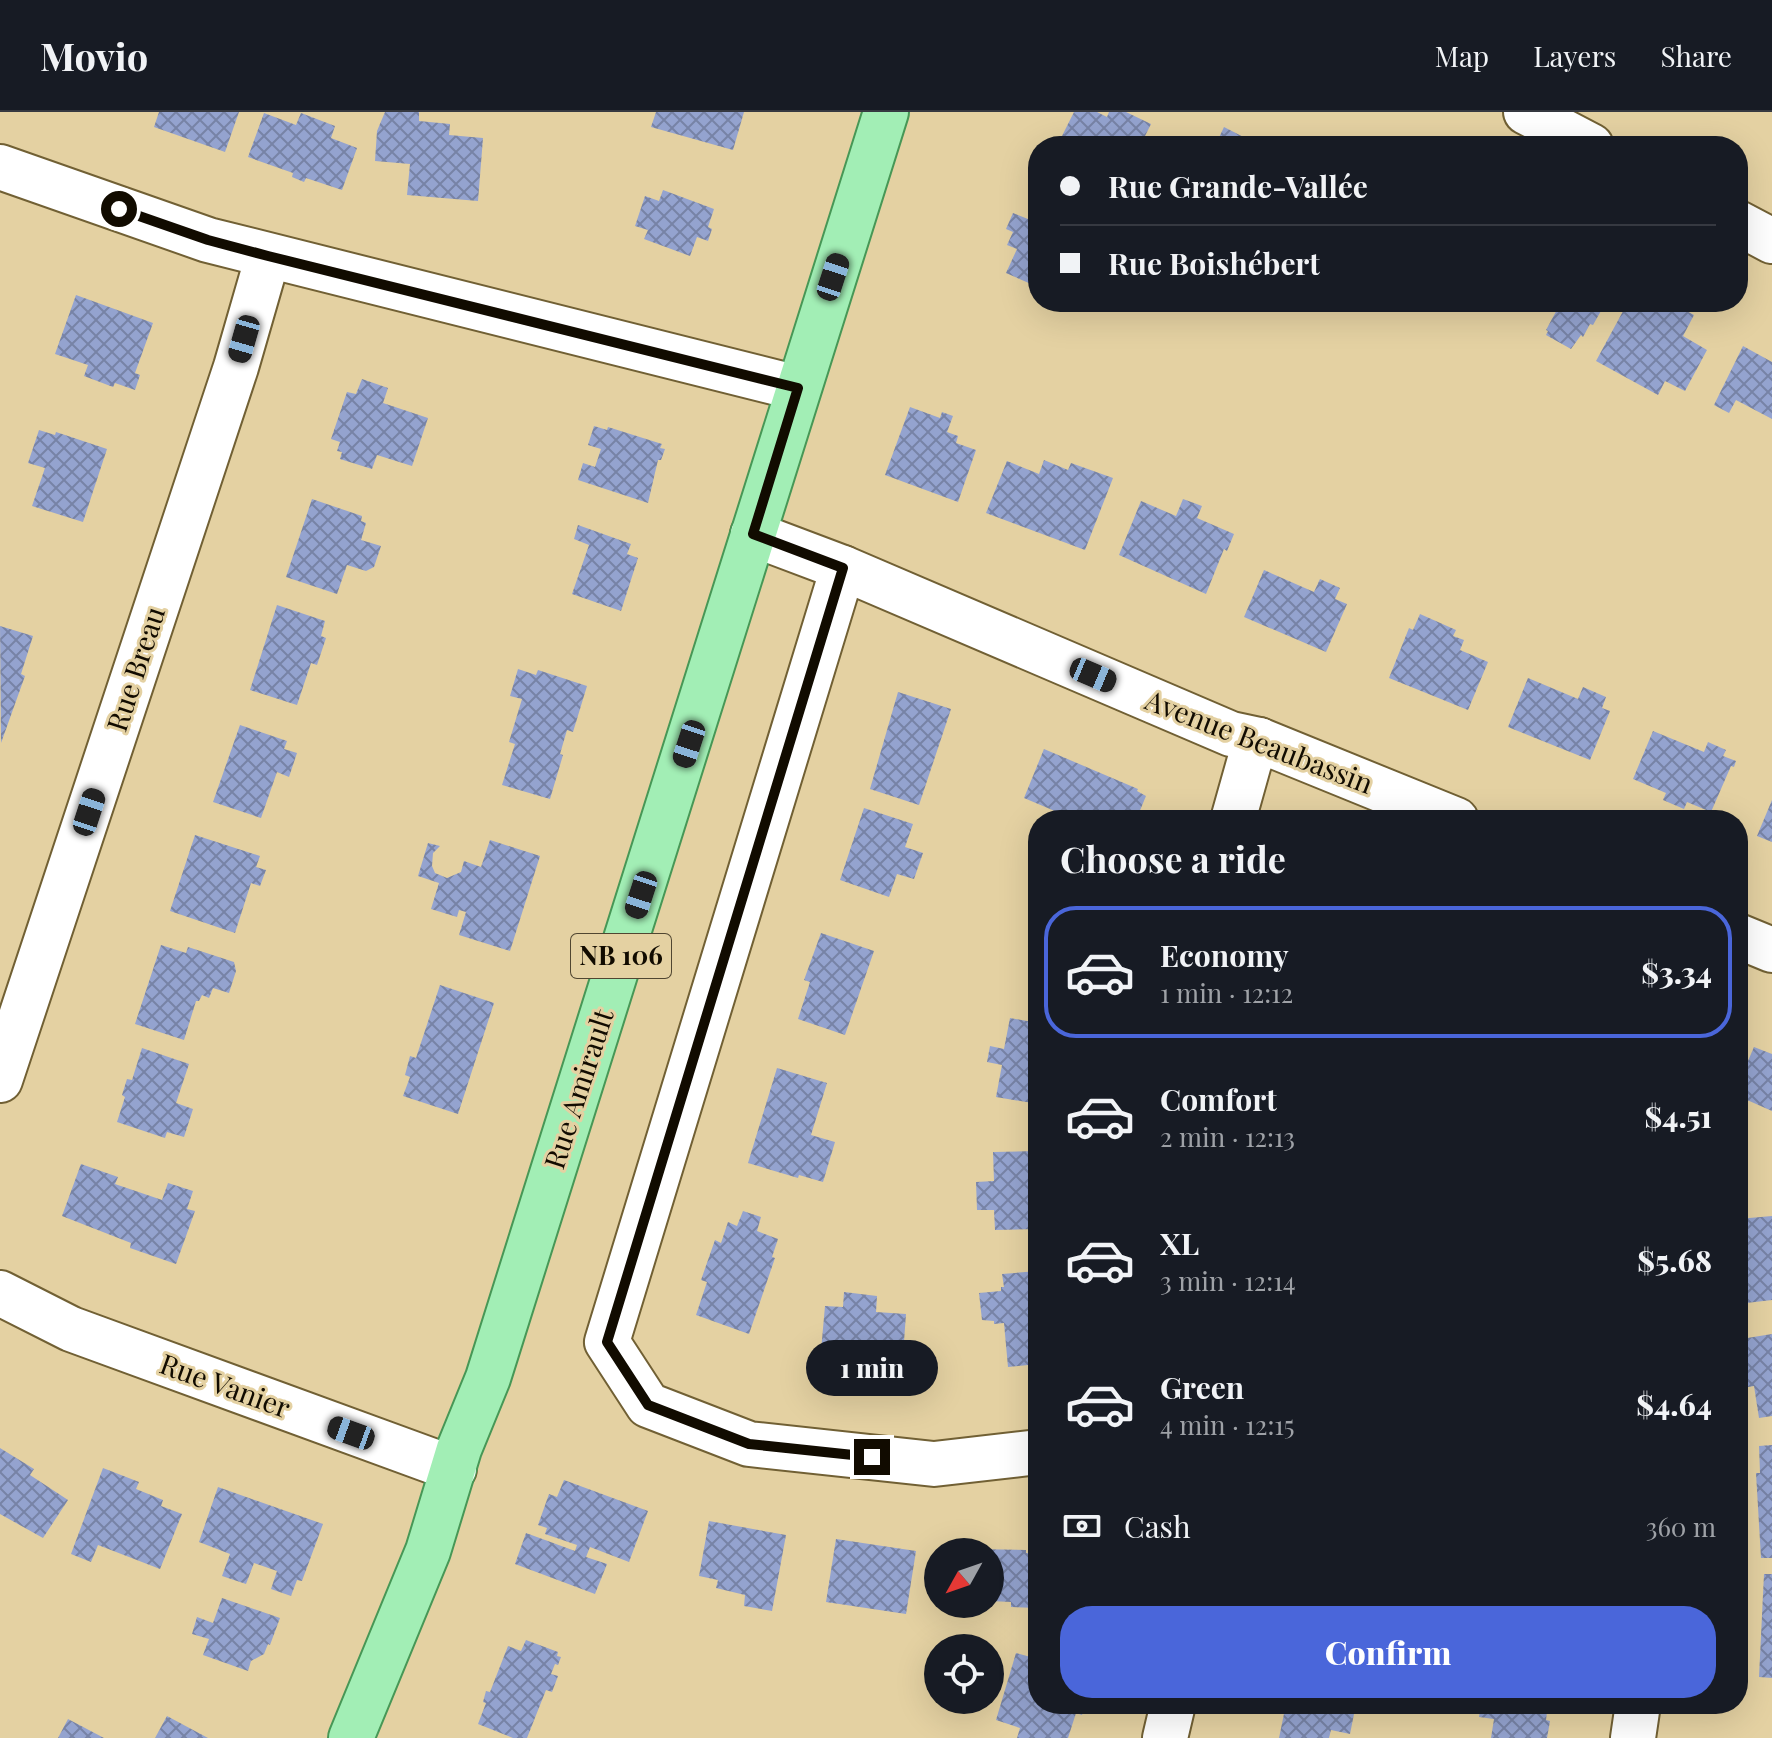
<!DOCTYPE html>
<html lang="en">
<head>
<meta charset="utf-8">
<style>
  :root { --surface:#171b24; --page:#20242c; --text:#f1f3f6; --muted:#9ea1a6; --line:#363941; --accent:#4a66da }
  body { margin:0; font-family:"Playfair Display",serif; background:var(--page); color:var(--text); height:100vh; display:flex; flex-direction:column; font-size:30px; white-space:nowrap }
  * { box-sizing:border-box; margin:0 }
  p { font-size:26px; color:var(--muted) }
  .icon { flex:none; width:44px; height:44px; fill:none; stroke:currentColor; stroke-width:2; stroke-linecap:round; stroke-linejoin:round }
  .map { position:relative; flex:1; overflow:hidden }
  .side { position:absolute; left:1028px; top:698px; width:720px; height:904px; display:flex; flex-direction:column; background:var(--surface); border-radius:32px; box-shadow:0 8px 32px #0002 }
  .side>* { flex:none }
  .hud { position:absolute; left:1028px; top:24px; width:720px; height:176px; border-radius:32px; box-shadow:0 8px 32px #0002; display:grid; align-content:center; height:176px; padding:0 32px; background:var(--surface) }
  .needle { width:52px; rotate:230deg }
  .controls { position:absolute; left:924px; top:1426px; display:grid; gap:16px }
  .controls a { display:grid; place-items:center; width:80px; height:80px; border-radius:50%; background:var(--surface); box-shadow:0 8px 32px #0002; font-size:40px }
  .end { position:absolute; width:36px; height:36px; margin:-18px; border:10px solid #110b00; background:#fff; box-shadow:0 0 0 4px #fff }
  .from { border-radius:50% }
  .bubble { position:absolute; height:56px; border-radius:28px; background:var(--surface); box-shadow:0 8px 32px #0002; font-size:26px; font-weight:800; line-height:56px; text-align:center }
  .car { position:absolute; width:24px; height:48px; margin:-24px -12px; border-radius:10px; box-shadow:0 0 6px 2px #0007; background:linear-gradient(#222 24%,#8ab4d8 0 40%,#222 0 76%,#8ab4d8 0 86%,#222 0) }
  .hud b { display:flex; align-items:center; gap:28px; height:76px; font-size:30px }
  .hud b+b { border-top:2px solid var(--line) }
  .hud i { width:20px; height:20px; background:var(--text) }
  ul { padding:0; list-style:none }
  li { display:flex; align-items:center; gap:24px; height:132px; margin:0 16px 12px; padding:0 16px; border:4px solid transparent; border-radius:32px }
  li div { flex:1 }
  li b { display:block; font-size:30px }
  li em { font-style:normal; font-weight:800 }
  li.selected { border-color:var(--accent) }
  li>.icon { width:72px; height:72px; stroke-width:1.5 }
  h2 { padding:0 32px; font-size:36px; line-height:96px }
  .pay { display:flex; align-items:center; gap:20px; height:88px; padding:0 32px; font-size:30px }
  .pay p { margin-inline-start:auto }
  .button { display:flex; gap:16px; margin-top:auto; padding:16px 32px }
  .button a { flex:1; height:92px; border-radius:32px; background:var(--accent); color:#fff; font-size:32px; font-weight:800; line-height:92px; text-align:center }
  header { display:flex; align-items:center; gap:48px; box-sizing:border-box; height:112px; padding:0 40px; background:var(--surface); border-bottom:2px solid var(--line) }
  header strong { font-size:38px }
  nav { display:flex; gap:44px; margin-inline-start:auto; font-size:28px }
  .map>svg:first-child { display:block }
  .building { fill:url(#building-cross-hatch) }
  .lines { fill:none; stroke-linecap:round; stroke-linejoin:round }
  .minor-casing { stroke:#716034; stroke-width:48 }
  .major-casing { stroke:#479756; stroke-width:48 }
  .minor { stroke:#fff; stroke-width:44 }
  .major { stroke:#a2eeb5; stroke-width:44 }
  .route { stroke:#110b00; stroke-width:10 }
  .labels { text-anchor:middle; stroke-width:6; stroke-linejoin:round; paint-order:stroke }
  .shield { fill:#e4d1a2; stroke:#504631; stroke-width:2 }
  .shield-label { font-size:26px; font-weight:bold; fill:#110b00 }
  .street-label { font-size:28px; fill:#110b00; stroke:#e4d1a2 }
</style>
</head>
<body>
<header>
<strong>Movio</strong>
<nav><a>Map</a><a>Layers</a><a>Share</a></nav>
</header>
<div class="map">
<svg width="1772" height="1626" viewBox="0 0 1772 1626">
  <defs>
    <pattern id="building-cross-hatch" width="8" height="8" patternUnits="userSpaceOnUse" patternTransform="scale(2)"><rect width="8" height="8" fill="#94a3cf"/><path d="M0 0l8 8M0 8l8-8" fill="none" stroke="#7783a6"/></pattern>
  </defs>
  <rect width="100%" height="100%" fill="#e4d1a2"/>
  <!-- building -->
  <g class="building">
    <path d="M159,0H239L225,40L154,15Z"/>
    <path d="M385,0H419V9L450,12L449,23L483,26L478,89L407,83L410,52L375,49L377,19Z"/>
    <path d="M656,0H744L733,38L651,15Z"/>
    <path d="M1074,0H1097L1107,5L1109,0H1126L1151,12L1140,34H1077L1062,24Z"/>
    <path d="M264,1L296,13L301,1L335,14L331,26L357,36L342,78L306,66L304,70L292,65L293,61L248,45Z"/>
    <path d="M1224,15L1261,34H1215Z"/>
    <path d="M663,78L714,97L708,115L712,117L708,129L697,125L690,144L644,127L648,118L635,114L645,84L659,89Z"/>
    <path d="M1013,101L1038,111V175L1006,161L1017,137L1007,133L1013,120L1006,117Z"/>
    <path d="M76,183L153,211L135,261L140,263L135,278L115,271L113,275L84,264L88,253L55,242Z"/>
    <path d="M1551,190H1606L1593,213L1590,212L1583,225L1581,223L1571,237L1546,223L1548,219L1546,218L1559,194Z"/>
    <path d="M1628,190H1670L1694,203L1683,224L1707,238L1685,279L1665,269L1658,283L1596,249Z"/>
    <path d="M1743,234L1772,250V307L1736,288L1729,301L1714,293Z"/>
    <path d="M362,267L388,276L383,291L428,306L412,354L377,343L372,357L340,347L342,340L337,339L340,330L331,327L347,280L356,282Z"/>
    <path d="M910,295L940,306L942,300L953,304L947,320L958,324L956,331L976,338L958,390L885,363Z"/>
    <path d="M594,314L607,318L608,315L662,332L660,336L665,337L661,348H658L648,391L578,368L583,351L595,355L601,337L588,333Z"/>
    <path d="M39,318L55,323L56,320L107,337L83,410L32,394L45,356L28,351Z"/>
    <path d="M1044,348L1068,358L1071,351L1113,366L1085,438L986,401L1007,349L1039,362Z"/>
    <path d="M312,387L362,404L361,409L366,411L361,428L381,434L374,455L366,459L347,453L337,482L286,465Z"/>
    <path d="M1183,387L1202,394L1197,406L1234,422L1227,439L1224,437L1206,482L1119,443L1141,389L1176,404Z"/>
    <path d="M578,413L631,432L627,442L638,446L621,499L572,482L589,433L574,427Z"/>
    <path d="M1264,458L1314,480L1320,467L1340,476L1335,487L1347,492L1326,540L1244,505Z"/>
    <path d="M277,493L325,509L321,524L326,526L317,553L311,551L297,593L250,578Z"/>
    <path d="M1420,502L1456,518L1453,524L1464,528L1460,538L1488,550L1468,598L1389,566L1409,516L1413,518Z"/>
    <path d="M0,514L33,524L21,562L25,564L1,631Z"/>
    <path d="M518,557L536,563L538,558L587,574L573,620L567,618L560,642L563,643L550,687L502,673L515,632L509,630L522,587L510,584Z"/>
    <path d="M1528,566L1578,587L1583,575L1606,585L1602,596L1610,599L1590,648L1508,615Z"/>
    <path d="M898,580L951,597L919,693L870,677Z"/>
    <path d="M240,613L287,629L284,637L297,641L289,665L277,660L261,706L213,690Z"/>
    <path d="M1653,619L1704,640L1708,630L1726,638L1723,644L1736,649L1734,655L1731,654L1711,700L1687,690L1684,697L1663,688L1666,681L1633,667Z"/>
    <path d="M1044,637L1138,677L1137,679L1146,684L1136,708H1076L1024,686Z"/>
    <path d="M1772,688V730L1757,724Z"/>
    <path d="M864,696L913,712L905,735L923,741L914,767L897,762L889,785L840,768Z"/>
    <path d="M195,723L260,744L256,755L266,758L260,774L251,771L235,821L170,799Z"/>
    <path d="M490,728L540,744L510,839L459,823L466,800L459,798L457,805L431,797L439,771L418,764L428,731L440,734L433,741L432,754L435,761L447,766L461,760L464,749L481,755Z"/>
    <path d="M821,821L874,839L845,923L798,907L810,870L804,868Z"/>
    <path d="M161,833L186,841L188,835L234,850L236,859L229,881L213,876L209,886L202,883L199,889H196L184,928L135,912Z"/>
    <path d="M440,873L494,891L458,1002L403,984L410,965L405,963L410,944L416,946Z"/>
    <path d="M1010,906L1038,911V992L996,985L1002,953L987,950L990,934L1004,937Z"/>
    <path d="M1754,935L1772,942V999L1738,984V972Z"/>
    <path d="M142,936L189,952L176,991L193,997L184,1025L167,1020L165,1026L117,1010L125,985L122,983L127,967L132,968Z"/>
    <path d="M777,956L827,971L811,1023L835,1030L823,1070L799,1063L798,1066L748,1051Z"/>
    <path d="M1038,1039V1117L995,1118L994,1098H977L976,1070L994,1069L993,1040Z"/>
    <path d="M81,1052L118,1065L115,1072L162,1088L168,1071L193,1079L187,1097L195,1099L176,1152L130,1136L131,1131L62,1104Z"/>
    <path d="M743,1099L761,1105L757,1119L778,1127L772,1145L775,1146L749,1222L696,1203L707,1170L701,1168L715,1128L721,1131L728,1110L737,1114Z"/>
    <path d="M1772,1104V1188L1738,1192V1107Z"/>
    <path d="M1038,1159V1252L1008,1255L1004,1211L994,1212V1209L982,1208L979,1181L1001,1179V1175H1004L1002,1162Z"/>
    <path d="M844,1180L877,1184L876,1200L906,1202L902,1257L820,1250L825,1194L843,1195Z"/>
    <path d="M1772,1222V1304L1759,1306L1754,1274L1743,1276L1739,1251H1744L1741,1227Z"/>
    <path d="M1772,1333V1446H1761L1756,1361H1760L1759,1334Z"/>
    <path d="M0,1336L34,1357L30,1363L68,1388L43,1426L0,1402Z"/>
    <path d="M103,1356L139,1370L136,1377L163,1388L161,1394L182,1402L160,1457L98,1433L91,1450L71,1442Z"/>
    <path d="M564,1368L648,1399L629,1450L590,1435L586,1445L607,1452L595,1482L515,1452L526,1421L575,1439L577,1433L545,1422L547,1416L538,1413L549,1382L557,1385Z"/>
    <path d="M218,1375L323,1412L302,1469L297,1468L291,1484L271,1477L277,1459L254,1451L246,1472L222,1464L230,1442L199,1430Z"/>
    <path d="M709,1409L786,1423L772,1499L744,1494L745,1483L716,1476L718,1468L699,1464Z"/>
    <path d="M836,1427L916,1439L906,1502L826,1490Z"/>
    <path d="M970,1437L1026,1438V1441L1038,1442V1496L1011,1495V1490L990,1489V1440H970Z"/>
    <path d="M1764,1462H1772V1566L1759,1565Z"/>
    <path d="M222,1486L280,1506L270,1533L268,1532L264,1542L251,1549L248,1559L203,1543L209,1527L192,1522L197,1505L213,1511Z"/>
    <path d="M526,1528L558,1540L557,1544L561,1545L558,1553L555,1552L551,1562L558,1564L552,1580L546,1578L527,1626H513L478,1612L486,1591L483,1590L486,1579L490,1580L508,1534L521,1539Z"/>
    <path d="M1016,1541L1038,1547V1592H1085L1082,1603L1076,1601L1068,1626H1017L1020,1616L996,1608Z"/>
    <path d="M1286,1592H1356L1350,1622L1331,1618L1329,1626H1279Z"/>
    <path d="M1481,1592H1548L1546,1608L1550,1609L1547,1626H1491L1494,1607L1479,1605Z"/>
    <path d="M167,1604L208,1626H155Z"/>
    <path d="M68,1607L104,1626H58Z"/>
  </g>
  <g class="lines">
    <defs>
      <g id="minor">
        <path d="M1526,0L1591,34"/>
        <path d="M0,55L208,128L798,276"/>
        <path d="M1738,111L1772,129"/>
        <path d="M753,422L843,456L1231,622L1259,628L1456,708"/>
        <path d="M843,456L607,1230L648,1293L749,1332L934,1352L1038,1340"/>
        <path d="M1233,708L1249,651L1259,628"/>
        <path d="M1738,824L1772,838"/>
        <path d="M0,968L236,255L268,144"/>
        <path d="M0,1181L71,1217L454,1357"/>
        <path d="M1165,1626L1173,1592"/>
        <path d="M1633,1626L1638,1592"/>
      </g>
      <path id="major" d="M351,1626L428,1439L459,1337L488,1266L886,0"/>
    </defs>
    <!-- minor casing -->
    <use href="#minor" class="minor-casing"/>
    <!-- major casing -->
    <use href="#major" class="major-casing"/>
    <!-- minor -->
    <use href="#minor" class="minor"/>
    <!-- major -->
    <use href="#major" class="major"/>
  </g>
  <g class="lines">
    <!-- route -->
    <path class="route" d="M119,97L208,128L268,144L798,276L753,422L843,456L607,1230L648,1293L749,1332L872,1345"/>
  </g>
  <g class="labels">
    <!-- shield labels -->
    <rect class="shield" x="571" y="822" width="100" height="44" rx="6"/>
    <g class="shield-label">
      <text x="621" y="853">NB 106</text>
    </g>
    <!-- street labels -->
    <g class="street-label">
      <text transform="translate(136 557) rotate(-72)" y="10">Rue Breau</text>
      <text transform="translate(1259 630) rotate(21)" y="10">Avenue Beaubassin</text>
      <text transform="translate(579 977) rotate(-72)" y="10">Rue Amirault</text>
      <text transform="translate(225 1274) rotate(20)" y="10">Rue Vanier</text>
    </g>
  </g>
</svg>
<div class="controls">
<a><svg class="needle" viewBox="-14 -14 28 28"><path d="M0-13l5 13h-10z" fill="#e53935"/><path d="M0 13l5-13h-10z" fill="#9ea1a6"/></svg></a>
<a><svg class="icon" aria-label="locate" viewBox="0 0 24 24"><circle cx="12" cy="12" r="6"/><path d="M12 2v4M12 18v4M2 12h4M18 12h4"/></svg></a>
</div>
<i class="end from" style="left:119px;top:97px"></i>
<i class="end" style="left:872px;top:1345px"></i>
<div class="bubble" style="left:806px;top:1228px;width:132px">1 min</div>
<i class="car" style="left:833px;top:165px;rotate:18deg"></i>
<i class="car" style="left:244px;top:227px;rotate:196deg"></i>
<i class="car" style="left:1093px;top:563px;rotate:113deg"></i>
<i class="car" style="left:689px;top:632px;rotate:198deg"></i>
<i class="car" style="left:89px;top:700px;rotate:18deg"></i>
<i class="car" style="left:641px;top:783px;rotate:198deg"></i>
<i class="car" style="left:351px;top:1321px;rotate:290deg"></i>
<div class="hud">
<b><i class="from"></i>Rue Grande-Vallée</b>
<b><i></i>Rue Boishébert</b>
</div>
<section class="side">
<h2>Choose a ride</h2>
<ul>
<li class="selected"><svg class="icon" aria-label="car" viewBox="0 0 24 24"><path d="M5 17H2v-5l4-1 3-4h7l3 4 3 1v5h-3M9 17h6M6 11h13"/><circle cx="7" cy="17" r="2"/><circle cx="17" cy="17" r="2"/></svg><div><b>Economy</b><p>1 min · 12:12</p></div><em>$3.34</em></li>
<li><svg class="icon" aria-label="car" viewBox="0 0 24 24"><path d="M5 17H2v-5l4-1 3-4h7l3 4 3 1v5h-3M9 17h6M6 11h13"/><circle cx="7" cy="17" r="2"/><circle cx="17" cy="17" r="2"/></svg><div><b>Comfort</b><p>2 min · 12:13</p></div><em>$4.51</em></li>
<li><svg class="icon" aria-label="car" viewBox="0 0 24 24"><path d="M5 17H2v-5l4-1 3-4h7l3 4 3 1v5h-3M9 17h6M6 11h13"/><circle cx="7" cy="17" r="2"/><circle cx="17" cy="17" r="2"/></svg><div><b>XL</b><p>3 min · 12:14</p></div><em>$5.68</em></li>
<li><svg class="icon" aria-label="car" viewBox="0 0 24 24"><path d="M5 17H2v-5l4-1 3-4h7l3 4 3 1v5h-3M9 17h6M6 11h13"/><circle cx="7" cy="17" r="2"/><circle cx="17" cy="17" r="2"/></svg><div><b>Green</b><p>4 min · 12:15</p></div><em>$4.64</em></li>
</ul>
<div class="pay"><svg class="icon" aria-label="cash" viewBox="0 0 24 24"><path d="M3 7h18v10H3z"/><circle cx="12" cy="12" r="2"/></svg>Cash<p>360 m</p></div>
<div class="button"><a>Confirm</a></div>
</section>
</div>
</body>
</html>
